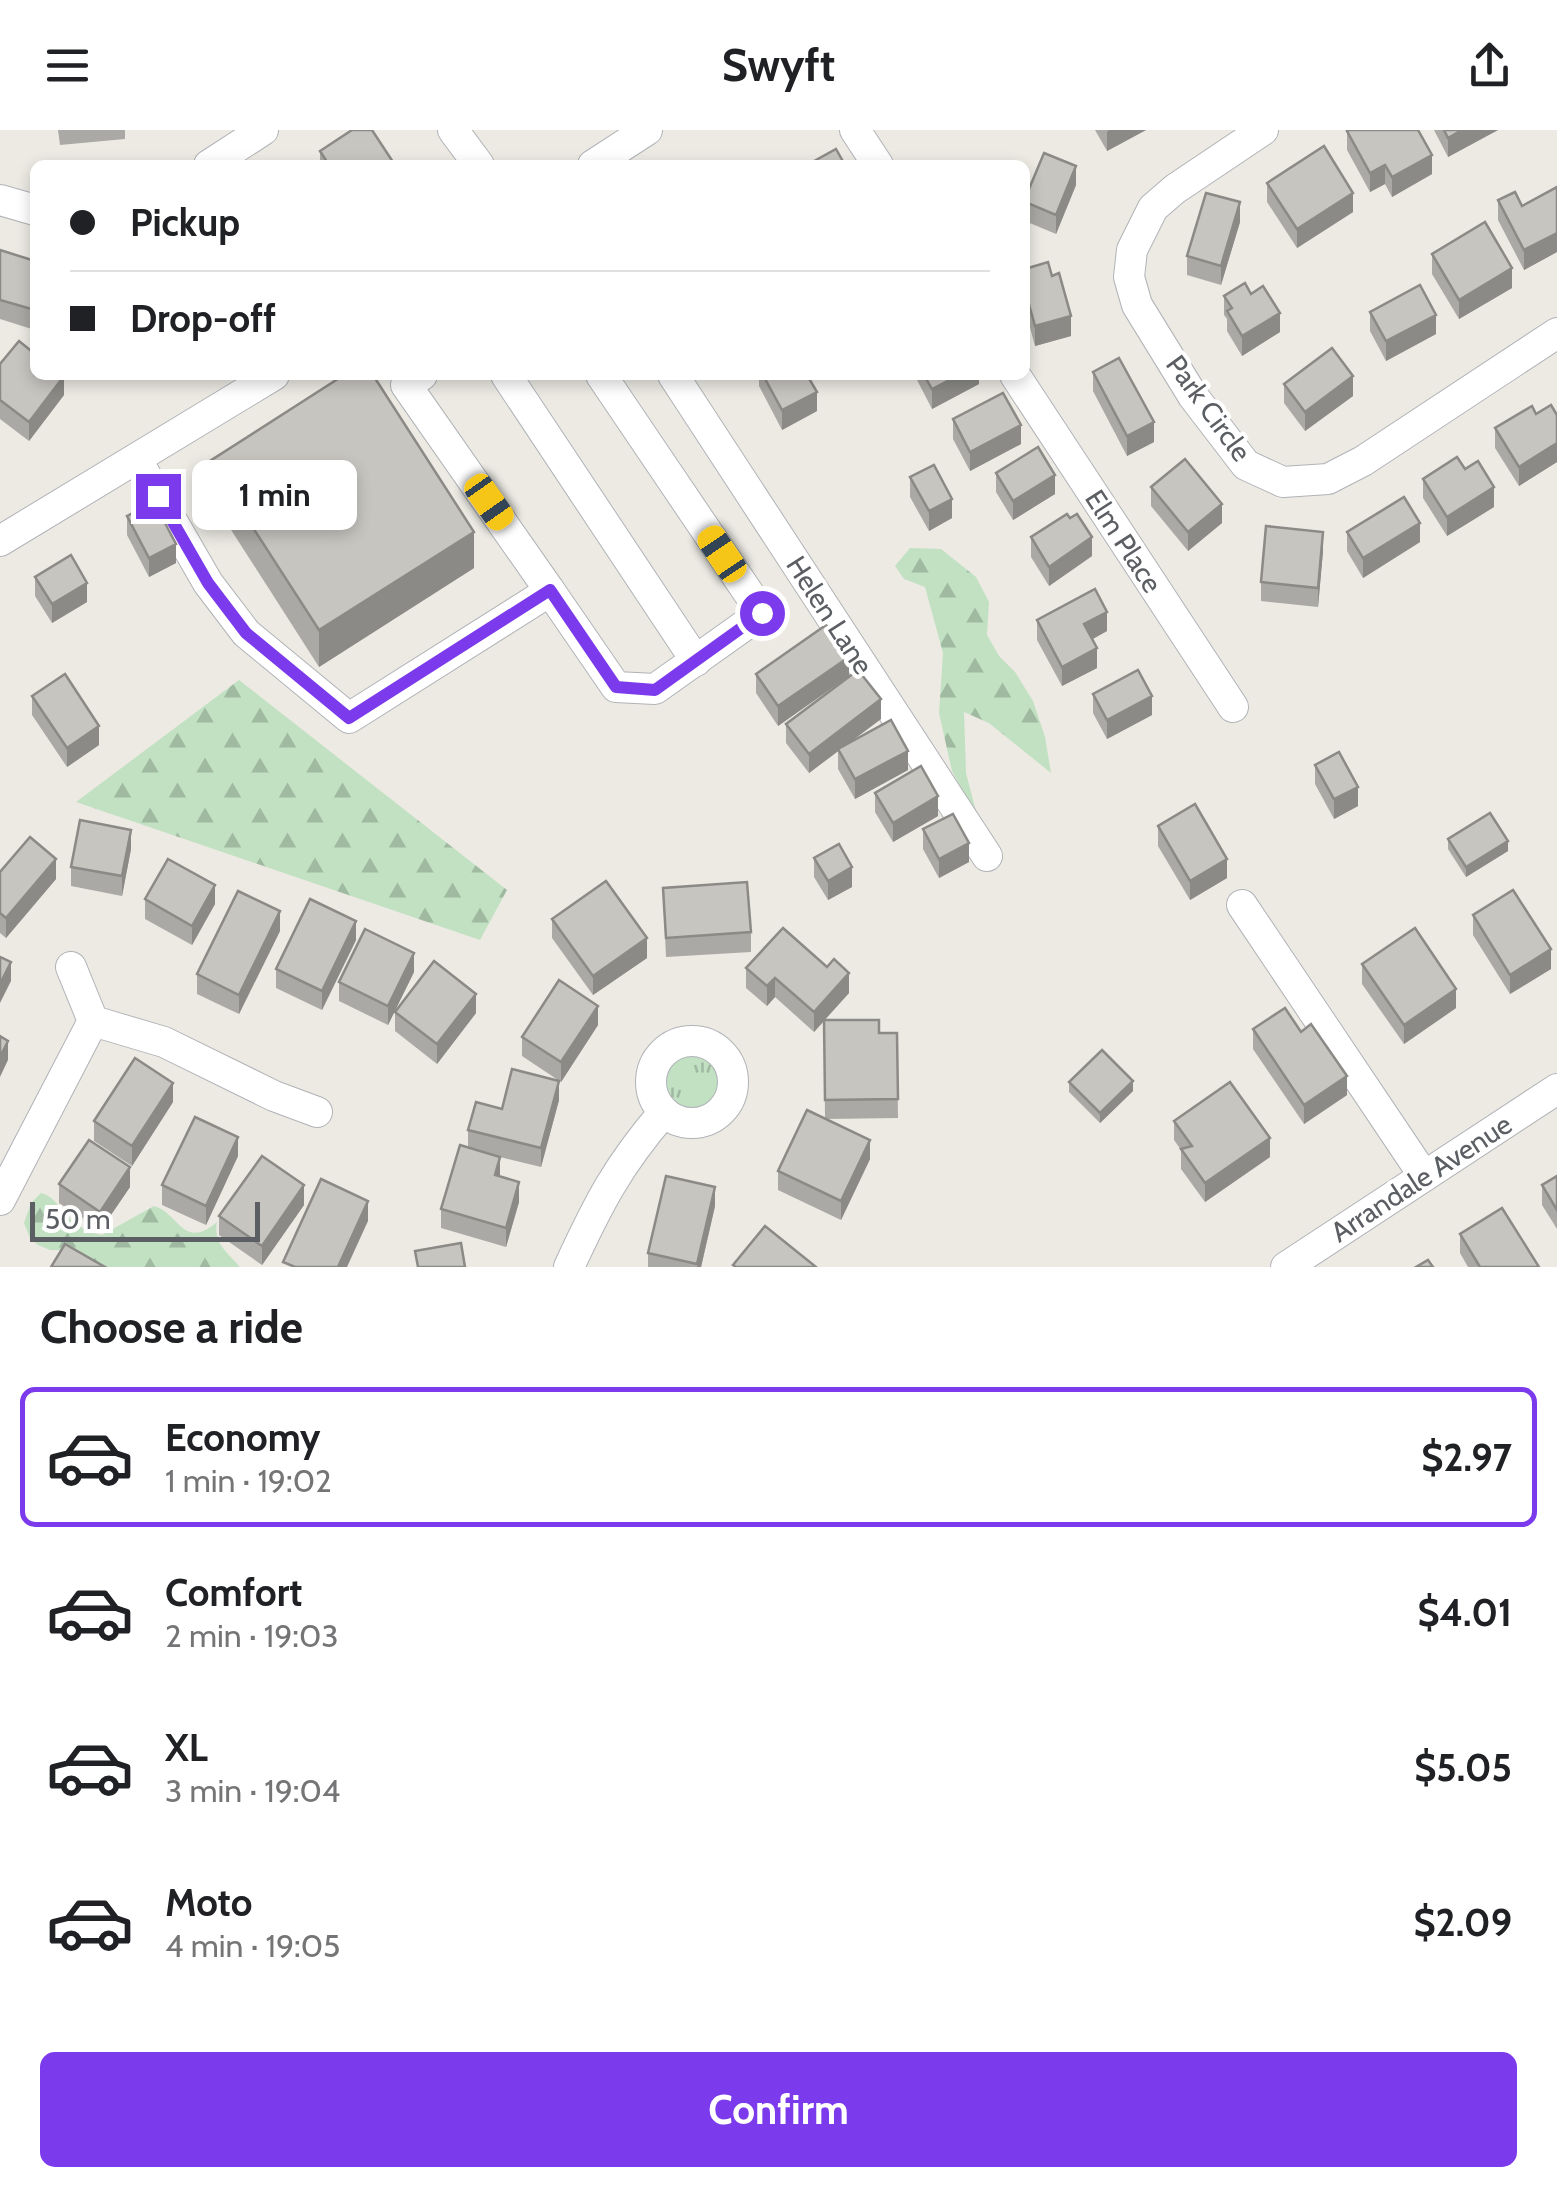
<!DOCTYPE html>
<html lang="en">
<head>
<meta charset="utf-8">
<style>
  :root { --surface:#fff; --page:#f6f6f6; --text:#202124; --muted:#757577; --line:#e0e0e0; --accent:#7c3aed }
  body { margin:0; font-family:Cabin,sans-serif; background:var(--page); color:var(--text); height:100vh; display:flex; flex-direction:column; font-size:38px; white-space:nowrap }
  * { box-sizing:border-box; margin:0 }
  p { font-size:32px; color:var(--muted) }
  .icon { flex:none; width:55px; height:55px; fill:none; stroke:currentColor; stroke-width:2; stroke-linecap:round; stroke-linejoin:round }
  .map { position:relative; height:1137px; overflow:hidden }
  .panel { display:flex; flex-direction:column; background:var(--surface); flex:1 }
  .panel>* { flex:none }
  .guide { position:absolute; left:30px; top:30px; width:1000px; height:220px; border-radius:15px; box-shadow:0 5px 15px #0003; display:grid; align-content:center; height:220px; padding:0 40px; background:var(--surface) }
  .scale { position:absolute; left:30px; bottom:25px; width:230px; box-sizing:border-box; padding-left:10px; border:5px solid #5b5e62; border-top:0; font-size:28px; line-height:35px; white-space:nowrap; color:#5b5e62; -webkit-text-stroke:8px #fff; paint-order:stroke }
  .end { position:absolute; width:45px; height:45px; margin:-22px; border:12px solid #7c3aed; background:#fff; box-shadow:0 0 0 5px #fff }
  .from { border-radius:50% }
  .bubble { position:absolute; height:70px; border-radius:15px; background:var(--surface); box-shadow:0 5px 15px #0003; font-size:32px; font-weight:700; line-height:70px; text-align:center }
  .car { position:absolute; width:30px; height:60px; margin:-30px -15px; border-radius:12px; box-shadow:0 0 8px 2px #0007; background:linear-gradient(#f5c518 24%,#345 0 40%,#f5c518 0 76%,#345 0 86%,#f5c518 0) }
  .guide b { display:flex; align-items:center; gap:35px; height:95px; font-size:38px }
  .guide b+b { border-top:2px solid var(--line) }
  .guide i { width:25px; height:25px; background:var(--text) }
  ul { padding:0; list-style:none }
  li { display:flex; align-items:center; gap:30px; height:140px; margin:0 20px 15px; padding:0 20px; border:5px solid transparent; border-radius:15px }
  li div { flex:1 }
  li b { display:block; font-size:38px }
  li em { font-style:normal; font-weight:700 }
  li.on { border-color:var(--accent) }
  li>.icon { width:90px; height:90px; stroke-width:1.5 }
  h2 { padding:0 40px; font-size:45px; line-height:120px }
  .cta { display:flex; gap:20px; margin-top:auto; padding:20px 40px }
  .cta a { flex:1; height:115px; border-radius:15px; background:var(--accent); color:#fff; font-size:40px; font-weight:700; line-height:115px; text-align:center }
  header { display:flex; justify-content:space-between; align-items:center; height:130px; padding:0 40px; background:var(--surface); font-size:45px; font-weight:700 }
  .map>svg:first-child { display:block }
  .grass { fill:url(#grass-tufts) }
  .forest { fill:url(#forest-firs) }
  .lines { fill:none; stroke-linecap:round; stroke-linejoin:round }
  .minor-casing { stroke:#b0b3b7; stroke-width:32 }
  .minor { stroke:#fff; stroke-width:30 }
  .wall { fill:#aba9a5 }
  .shaded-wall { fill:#8b8a86 }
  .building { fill:#c7c5c0; stroke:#8b8a86; stroke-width:2.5 }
  .route { stroke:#7c3aed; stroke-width:12 }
  .labels { text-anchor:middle; stroke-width:8; stroke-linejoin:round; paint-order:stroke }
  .street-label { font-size:28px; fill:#5b5e62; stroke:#fff }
</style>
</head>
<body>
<header><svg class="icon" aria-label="menu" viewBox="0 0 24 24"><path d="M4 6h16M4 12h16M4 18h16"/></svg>Swyft<svg class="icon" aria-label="share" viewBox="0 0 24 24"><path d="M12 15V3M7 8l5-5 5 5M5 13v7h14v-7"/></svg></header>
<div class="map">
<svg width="1557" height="1137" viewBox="0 0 1557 1137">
  <defs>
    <pattern id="grass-tufts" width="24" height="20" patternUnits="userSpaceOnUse" patternTransform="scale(2.5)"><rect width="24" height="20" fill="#c1e1c2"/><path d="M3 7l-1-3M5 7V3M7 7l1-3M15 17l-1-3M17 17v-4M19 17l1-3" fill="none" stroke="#a0baa1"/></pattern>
    <pattern id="forest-firs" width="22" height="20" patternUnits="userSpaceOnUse" patternTransform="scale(2.5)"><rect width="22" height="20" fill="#c1e1c2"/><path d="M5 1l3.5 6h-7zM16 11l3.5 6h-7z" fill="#a0baa1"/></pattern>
  </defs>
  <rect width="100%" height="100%" fill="#eceae3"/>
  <!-- grass -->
  <circle class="grass" cx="692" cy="951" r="33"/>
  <!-- forest -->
  <g class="forest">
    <path d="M910,418L941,419L976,447L989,472L987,505L999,526L1015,542L1033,571L1045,607L1051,643L989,593L964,582L966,643L978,689L952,641L939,583L943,523L925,457L904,449L895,436Z"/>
    <path d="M239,550L507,760L480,810L76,672Z"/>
    <path d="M41,1063C61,1067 64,1098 102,1105L154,1076C179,1083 183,1121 217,1092C213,1113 227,1122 240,1137H102L65,1120H50L38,1115L30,1108L24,1093L31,1073Z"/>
  </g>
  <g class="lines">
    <defs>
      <g id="minor">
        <path d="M453,0L479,35"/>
        <path d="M855,0L878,35"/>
        <path d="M1263,0L1175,59L1153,78L1132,120L1129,147L1137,175L1193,266L1246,335L1283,352L1328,349L1363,331L1557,203"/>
        <path d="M209,35L263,0"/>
        <path d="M593,35L647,0"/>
        <path d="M0,70L35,80"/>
        <path d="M422,245L406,255L550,461"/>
        <path d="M506,245L696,531"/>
        <path d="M673,245L987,726"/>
        <path d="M1015,245L1233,577"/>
        <path d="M137,330L208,453L246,503L349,588L550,461L616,557L655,559L762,483L601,245"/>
        <path d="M0,411L274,245"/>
        <path d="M1242,775L1424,1046"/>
        <path d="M71,837L93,891"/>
        <circle cx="692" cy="952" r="41"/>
        <path d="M0,1070L93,891L164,912L274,966L317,982"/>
        <path d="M569,1137C598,1074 618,1035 664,982"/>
        <path d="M1286,1137L1557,959"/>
      </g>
    </defs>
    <!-- minor casing -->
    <use href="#minor" class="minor-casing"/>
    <!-- minor -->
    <use href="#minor" class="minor"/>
  </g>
  <!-- wall -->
  <g class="wall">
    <path d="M58,0H125V9L60,15Z"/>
    <path d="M1095,0H1146L1107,21Z"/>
    <path d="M1434,0H1498L1448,27Z"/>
    <path d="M1347,1L1432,44L1392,67L1385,54L1370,62L1347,20Z"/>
    <path d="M320,21L395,35H320Z"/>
    <path d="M1267,53L1353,82L1297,118L1267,72Z"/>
    <path d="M1076,55L1056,104L1025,91V57L1029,59Z"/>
    <path d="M1557,57V122L1524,140L1498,90V70L1522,76Z"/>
    <path d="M1240,92L1221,155L1187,145V126Z"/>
    <path d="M0,120L35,131V200L0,189Z"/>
    <path d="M1432,124L1512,158L1459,189L1432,144Z"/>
    <path d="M1025,139L1071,206L1035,216L1025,179Z"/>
    <path d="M1251,164L1280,202L1242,226L1227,201V189L1224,185V166Z"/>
    <path d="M1370,182L1436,204L1386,231L1370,201Z"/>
    <path d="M0,234L64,265L29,311L0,289Z"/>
    <path d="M1093,242L1154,312L1127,326L1093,261Z"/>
    <path d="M759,245H807L817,281L782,300L759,256Z"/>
    <path d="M917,245H979V254L932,279L917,250Z"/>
    <path d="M1284,254L1353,266L1305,301L1284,273Z"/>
    <path d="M1536,284L1557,285V332L1519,356L1495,318V298Z"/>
    <path d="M953,289L1021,314L970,341L953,309Z"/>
    <path d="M210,331L474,438L319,537L210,367Z"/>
    <path d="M1465,339L1494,377L1447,406L1423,368V349Z"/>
    <path d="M996,343L1055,364L1013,390L996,362Z"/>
    <path d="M910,347L952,388L929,401L910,367Z"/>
    <path d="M1151,357L1222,393L1188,421L1151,376Z"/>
    <path d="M127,386L176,433L149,447L127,405Z"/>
    <path d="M1070,388L1092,426L1049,456L1031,427V407Z"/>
    <path d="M1347,402L1420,412L1363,448L1347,421Z"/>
    <path d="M1323,421L1318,477L1261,471V452Z"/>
    <path d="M35,447L87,472L52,493L35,466Z"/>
    <path d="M1037,490L1107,501L1092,509L1097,538L1062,556L1037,510Z"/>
    <path d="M756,544L849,546L778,596L756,563Z"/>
    <path d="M1093,564L1152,585L1107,609L1093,583Z"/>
    <path d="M32,566L99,615L67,637L32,585Z"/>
    <path d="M881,589L846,615L908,640L855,669L838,639V621L809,643L786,613V594Z"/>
    <path d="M1315,635L1358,676L1334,689L1315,654Z"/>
    <path d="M875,663L938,686L893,712L875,682Z"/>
    <path d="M1158,696L1227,748L1190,770L1158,716Z"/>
    <path d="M923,699L969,732L939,748L923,719Z"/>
    <path d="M1448,709L1508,721L1466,747L1448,719Z"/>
    <path d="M131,719L122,766L71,756V737Z"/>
    <path d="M814,728L852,757L828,770L814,747Z"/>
    <path d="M0,742L56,749L6,808L0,803Z"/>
    <path d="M663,758L751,802V822L666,827Z"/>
    <path d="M145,769L215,774L192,815L145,789Z"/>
    <path d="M1473,785L1551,839L1510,864L1473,805Z"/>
    <path d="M552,789L647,828L593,865L552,808Z"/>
    <path d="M280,801L239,884L197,864V844Z"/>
    <path d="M356,810L322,880L276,858V839Z"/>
    <path d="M1362,834L1456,878L1404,914L1362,854Z"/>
    <path d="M746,838L849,863L824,890L879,903H897L898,988L827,989L870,1029L841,1090L778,1060V1041L825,988L824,891L814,902L775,867L767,876L746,858Z"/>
    <path d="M414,842L388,895L339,871V852Z"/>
    <path d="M395,882L476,883L437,934L395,901Z"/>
    <path d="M598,895L561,952L522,926V907Z"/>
    <path d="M1253,899L1347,965L1304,994L1253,919Z"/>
    <path d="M1069,952L1133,961L1100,993L1069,962Z"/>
    <path d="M559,970L541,1037L500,1027V1047L519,1072L506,1117L441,1098V1079L468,1017V1000L502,979Z"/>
    <path d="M173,972L132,1036L94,1011V991Z"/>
    <path d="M1174,991L1270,1027L1205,1072L1181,1039V1020L1174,1010Z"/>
    <path d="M238,1026L206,1095L162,1075V1055Z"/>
    <path d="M1557,1046V1099L1542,1075V1055Z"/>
    <path d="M59,1054L130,1057L100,1101L59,1073Z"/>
    <path d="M304,1075L262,1135L219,1105V1086Z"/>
    <path d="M715,1076L701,1137H648V1123Z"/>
    <path d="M1460,1104L1539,1137H1468L1460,1123Z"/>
  </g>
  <!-- shaded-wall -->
  <g class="shaded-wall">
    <path d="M1109,0H1146L1107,21V2Z"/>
    <path d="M1462,0H1498L1448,27V8Z"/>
    <path d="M1432,25V44L1392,67V47Z"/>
    <path d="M1385,35V54L1370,62V43Z"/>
    <path d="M1076,36V55L1056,104V85Z"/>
    <path d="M1353,63V82L1297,118V99Z"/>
    <path d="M1240,72V92L1221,155V136Z"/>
    <path d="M1557,103V122L1524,140V120Z"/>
    <path d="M1512,138V158L1459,189V170Z"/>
    <path d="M1280,183V202L1242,226V206Z"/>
    <path d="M1436,185V204L1386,231V211Z"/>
    <path d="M1071,186V206L1035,216V196Z"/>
    <path d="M959,245H979V254L932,279V259Z"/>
    <path d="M64,246V265L29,311V292Z"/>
    <path d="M1353,246V266L1305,301V282Z"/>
    <path d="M817,262V281L782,300V280Z"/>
    <path d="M1154,292V312L1127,326V306Z"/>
    <path d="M1021,295V314L970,341V322Z"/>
    <path d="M1557,313V332L1519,356V337Z"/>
    <path d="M1055,345V364L1013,390V371Z"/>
    <path d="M1494,357V377L1447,406V387Z"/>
    <path d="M952,369V388L929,401V381Z"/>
    <path d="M1222,374V393L1188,421V402Z"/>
    <path d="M1420,393V412L1363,448V428Z"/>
    <path d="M474,402V438L319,537V500Z"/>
    <path d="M1323,402V421L1318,477V458Z"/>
    <path d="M1092,407V426L1049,456V437Z"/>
    <path d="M176,414V433L149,447V428Z"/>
    <path d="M87,453V472L52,493V474Z"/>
    <path d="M1107,482V501L1084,514V494Z"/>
    <path d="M1097,518V538L1062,556V537Z"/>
    <path d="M849,527V546L778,596V576Z"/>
    <path d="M1152,566V585L1107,609V590Z"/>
    <path d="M881,569V589L809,643V624Z"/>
    <path d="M99,596V615L67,637V618Z"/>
    <path d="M908,621V640L855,669V649Z"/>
    <path d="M1358,657V676L1334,689V669Z"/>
    <path d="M938,666V686L893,712V693Z"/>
    <path d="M131,700V719L122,766V746Z"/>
    <path d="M1508,711V721L1466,747V737Z"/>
    <path d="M969,713V732L939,748V729Z"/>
    <path d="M56,729V749L6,808V788Z"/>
    <path d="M1227,729V748L1190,770V751Z"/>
    <path d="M852,737V757L828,770V751Z"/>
    <path d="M215,755V774L192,815V796Z"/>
    <path d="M280,781V801L239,884V865Z"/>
    <path d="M356,791V810L322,880V861Z"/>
    <path d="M647,808V828L593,865V846Z"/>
    <path d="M1551,819V839L1510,864V845Z"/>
    <path d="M414,823V842L388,895V876Z"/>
    <path d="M11,832V851L0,873V854Z"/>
    <path d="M849,843V863L814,902V882Z"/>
    <path d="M775,848V867L767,876V856Z"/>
    <path d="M1456,859V878L1404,914V895Z"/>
    <path d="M476,864V883L437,934V914Z"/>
    <path d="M598,876V895L561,952V932Z"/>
    <path d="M8,911V930L0,947V927Z"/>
    <path d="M1347,946V965L1304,994V975Z"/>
    <path d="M559,951V970L541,1037V1018Z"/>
    <path d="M1133,951V961L1100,993V983Z"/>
    <path d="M173,953V972L132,1036V1016Z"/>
    <path d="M238,1007V1026L206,1095V1076Z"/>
    <path d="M1270,1008V1027L1205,1072V1053Z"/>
    <path d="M870,1010V1029L841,1090V1071Z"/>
    <path d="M500,1027V1046L495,1065V1045Z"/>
    <path d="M130,1037V1057L100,1101V1082Z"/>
    <path d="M519,1052V1072L506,1117V1098Z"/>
    <path d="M304,1055V1075L262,1135V1116Z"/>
    <path d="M715,1057V1076L701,1137H697Z"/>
    <path d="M368,1071V1091L347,1137H338Z"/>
  </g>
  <!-- building -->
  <g class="building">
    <path d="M352,0H372L395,35H329L320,21Z"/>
    <path d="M1349,0H1418L1432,25L1392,47L1385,35L1370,43L1347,1Z"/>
    <path d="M1444,0H1462L1448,8Z"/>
    <path d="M1324,16L1353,63L1297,99L1267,53Z"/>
    <path d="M836,19L845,35H807Z"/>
    <path d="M1044,23L1076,36L1056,85L1025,72V57L1029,59Z"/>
    <path d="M1557,57V103L1524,120L1498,70L1515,62L1522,76Z"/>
    <path d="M1206,63L1240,72L1221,136L1187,126Z"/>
    <path d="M1485,92L1512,138L1459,170L1432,124Z"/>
    <path d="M0,120L35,131V180L0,170Z"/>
    <path d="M1048,132L1052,146L1059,143L1071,186L1035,196L1025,160V139Z"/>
    <path d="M1245,153L1251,164L1263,156L1280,183L1242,206L1227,181L1232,178L1224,166Z"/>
    <path d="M1420,155L1436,185L1386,211L1370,182Z"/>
    <path d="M19,211L35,224V245L64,246L29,292L0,270V234Z"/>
    <path d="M1332,218L1353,246L1305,282L1284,254Z"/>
    <path d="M1119,228L1154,292L1127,306L1093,242Z"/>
    <path d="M344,245H373L474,402L319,500L210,331Z"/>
    <path d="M763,245H807L817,262L782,280Z"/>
    <path d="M924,245H959L932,259Z"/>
    <path d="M1003,263L1021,295L970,322L953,289Z"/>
    <path d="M1551,275L1557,285V313L1519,337L1495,298L1532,276L1536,284Z"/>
    <path d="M1038,317L1055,345L1013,371L996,343Z"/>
    <path d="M1457,327L1465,339L1478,331L1494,357L1447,387L1423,349Z"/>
    <path d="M1185,329L1222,374L1188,402L1151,357Z"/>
    <path d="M934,335L952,369L929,381L910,347Z"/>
    <path d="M1404,367L1420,393L1363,428L1347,402Z"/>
    <path d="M154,372L176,414L149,428L127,386Z"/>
    <path d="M1067,384L1070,388L1077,384L1092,407L1049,437L1031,407Z"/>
    <path d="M1266,396L1323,402L1318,458L1261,452Z"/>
    <path d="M71,425L87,453L52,474L35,447Z"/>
    <path d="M1095,459L1107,482L1084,494L1097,518L1062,537L1037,490Z"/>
    <path d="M826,495L849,527L778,576L756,544Z"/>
    <path d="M858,540L881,569L809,624L786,594Z"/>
    <path d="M1138,540L1152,566L1107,590L1093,564Z"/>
    <path d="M65,544L99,596L67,618L32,566Z"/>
    <path d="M891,590L908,621L855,649L838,619Z"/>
    <path d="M1339,622L1358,657L1334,669L1315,635Z"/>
    <path d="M921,636L938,666L893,693L875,663Z"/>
    <path d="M1195,674L1227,729L1190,751L1158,696Z"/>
    <path d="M1490,683L1508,711L1466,737L1448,709Z"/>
    <path d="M953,684L969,713L939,729L923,699Z"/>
    <path d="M80,690L131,700L122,746L71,737Z"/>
    <path d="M30,707L56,729L6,788L0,783V742Z"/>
    <path d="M839,714L852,737L828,751L814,728Z"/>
    <path d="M168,729L215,755L192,796L145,769Z"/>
    <path d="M606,751L647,808L593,846L552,789Z"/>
    <path d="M747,752L751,802L666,808L663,758Z"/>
    <path d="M1513,760L1551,819L1510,845L1473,785Z"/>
    <path d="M238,761L280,781L239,865L197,844Z"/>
    <path d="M310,769L356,791L322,861L276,839Z"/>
    <path d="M783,798L827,837L834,829L849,843L814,882L775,848L767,856L746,838Z"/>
    <path d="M1415,798L1456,859L1404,895L1362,834Z"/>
    <path d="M365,799L414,823L388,876L339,852Z"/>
    <path d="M0,827L11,832L0,854Z"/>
    <path d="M434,831L476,864L437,914L395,882Z"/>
    <path d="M559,850L598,876L561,932L522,907Z"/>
    <path d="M1285,878L1301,902L1311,894L1347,946L1304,975L1253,899Z"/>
    <path d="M824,890H879V903H897L898,969L825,970Z"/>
    <path d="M0,906L8,911L0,927Z"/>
    <path d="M1102,920L1133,951L1100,983L1069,952Z"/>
    <path d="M135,928L173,953L132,1016L94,991Z"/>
    <path d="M512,939L559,951L541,1018L468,1000L476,972L502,979Z"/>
    <path d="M1230,952L1270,1008L1205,1053L1181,1019L1192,1016L1174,991Z"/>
    <path d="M807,980L870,1010L841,1071L778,1041Z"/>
    <path d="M195,987L238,1007L206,1076L162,1055Z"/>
    <path d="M89,1010L130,1037L100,1082L59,1054Z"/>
    <path d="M460,1015L500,1027L495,1045L519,1052L506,1098L441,1079Z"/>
    <path d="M262,1026L304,1055L262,1116L219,1086Z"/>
    <path d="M666,1046L715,1057L697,1134L648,1123Z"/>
    <path d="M1557,1046V1080L1542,1055Z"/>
    <path d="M321,1049L368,1071L338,1137H295L283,1132Z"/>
    <path d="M1502,1078L1539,1137H1480L1460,1104Z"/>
    <path d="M765,1096L816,1137H736L733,1135Z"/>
    <path d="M461,1113L465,1137H418L415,1121Z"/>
    <path d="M65,1114L105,1137H51Z"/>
    <path d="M1428,1130L1433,1137H1416Z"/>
  </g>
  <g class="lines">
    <!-- route -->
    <path class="route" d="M158,366L208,453L246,503L349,588L550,460L616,557L655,560L762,483"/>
  </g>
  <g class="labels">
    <!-- street labels -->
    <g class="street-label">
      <text transform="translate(1209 278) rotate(54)" y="10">Park Circle</text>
      <text transform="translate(1124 411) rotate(57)" y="10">Elm Place</text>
      <text transform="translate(830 485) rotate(57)" y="10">Helen Lane</text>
      <text transform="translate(1421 1048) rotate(-33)" y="10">Arrandale Avenue</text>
    </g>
  </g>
</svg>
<div class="scale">50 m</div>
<i class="end from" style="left:762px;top:483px"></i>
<i class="end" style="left:158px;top:366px"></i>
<div class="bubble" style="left:192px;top:330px;width:165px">1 min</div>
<i class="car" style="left:489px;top:372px;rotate:145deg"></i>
<i class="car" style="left:722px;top:424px;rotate:326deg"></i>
<div class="guide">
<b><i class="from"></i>Pickup</b>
<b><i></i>Drop-off</b>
</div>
</div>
<section class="panel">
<h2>Choose a ride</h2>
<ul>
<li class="on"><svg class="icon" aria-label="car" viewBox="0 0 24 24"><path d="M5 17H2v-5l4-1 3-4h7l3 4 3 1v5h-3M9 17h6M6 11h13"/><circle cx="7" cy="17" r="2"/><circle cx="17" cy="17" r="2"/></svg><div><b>Economy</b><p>1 min · 19:02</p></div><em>$2.97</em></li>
<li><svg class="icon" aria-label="car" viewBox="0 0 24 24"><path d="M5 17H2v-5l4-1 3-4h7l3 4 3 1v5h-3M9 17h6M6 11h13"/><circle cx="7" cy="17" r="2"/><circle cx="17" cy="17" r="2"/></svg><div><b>Comfort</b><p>2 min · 19:03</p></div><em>$4.01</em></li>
<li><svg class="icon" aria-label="car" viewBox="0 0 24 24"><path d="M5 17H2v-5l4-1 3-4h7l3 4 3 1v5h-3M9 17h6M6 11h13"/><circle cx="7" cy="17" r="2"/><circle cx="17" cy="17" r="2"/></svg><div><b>XL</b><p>3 min · 19:04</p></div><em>$5.05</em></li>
<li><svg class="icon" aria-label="car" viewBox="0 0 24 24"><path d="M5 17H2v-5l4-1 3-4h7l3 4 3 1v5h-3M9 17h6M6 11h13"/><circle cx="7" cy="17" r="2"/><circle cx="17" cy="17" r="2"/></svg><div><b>Moto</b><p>4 min · 19:05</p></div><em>$2.09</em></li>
</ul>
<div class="cta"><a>Confirm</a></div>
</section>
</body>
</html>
